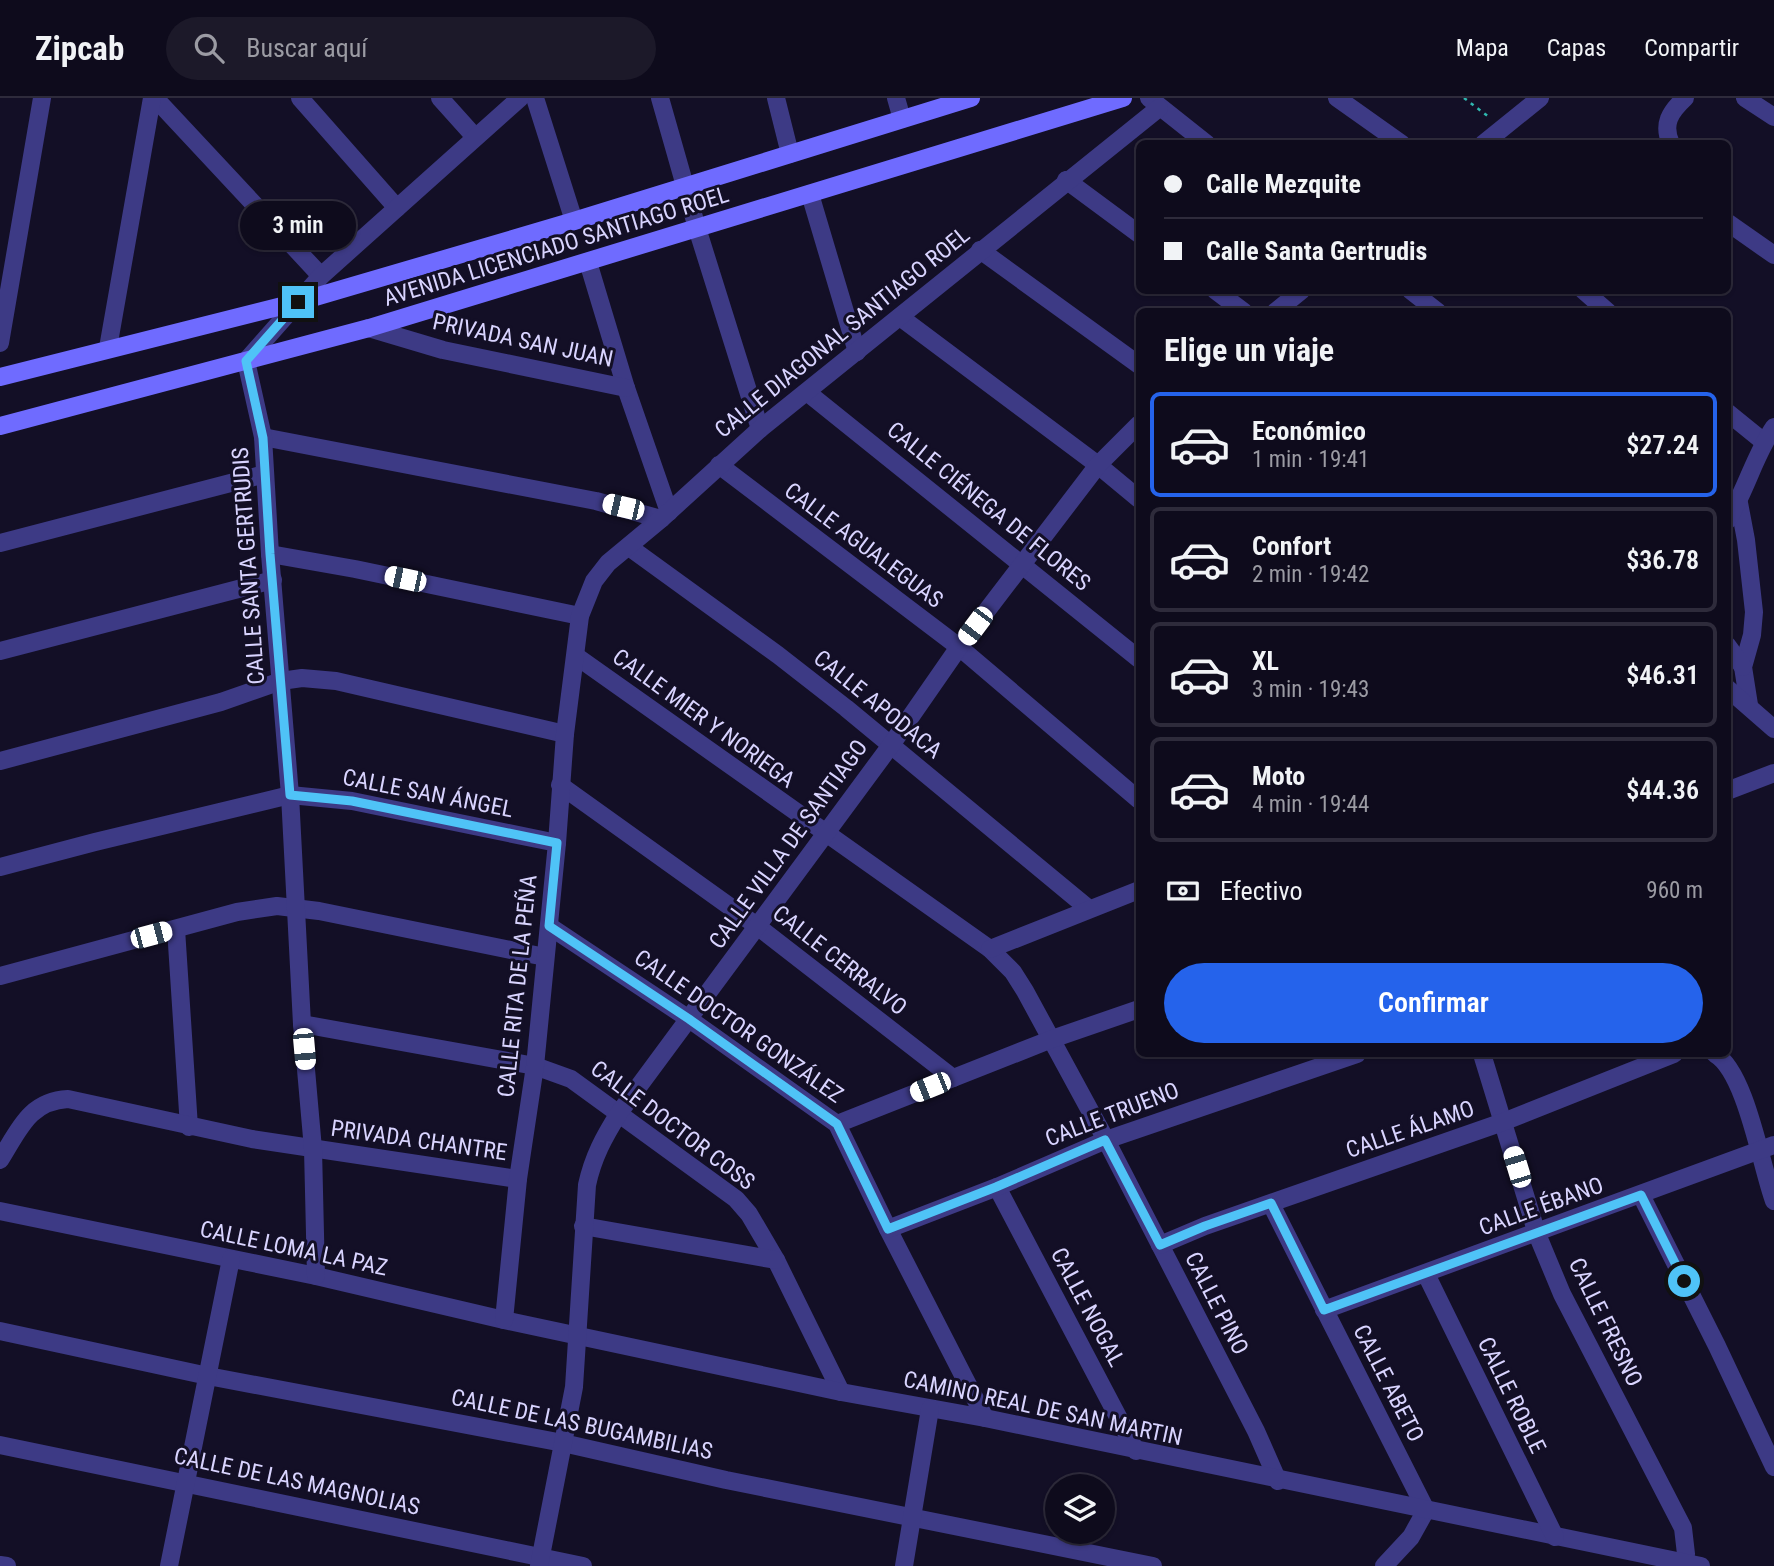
<!DOCTYPE html>
<html lang="es">
<head>
<meta charset="utf-8">
<style>
  :root { --surface:#0e0b1c; --page:#1c1929; --text:#f1f3f6; --muted:#9b9ba3; --line:#2e2b3b; --accent:#2563eb }
  body { margin:0; font-family:"Roboto Condensed",sans-serif; background:var(--page); color:var(--text); height:100vh; display:flex; flex-direction:column; font-size:26px; white-space:nowrap }
  * { box-sizing:border-box; margin:0 }
  p { font-size:23px; color:var(--muted) }
  .icon { flex:none; width:38px; height:38px; fill:none; stroke:currentColor; stroke-width:2; stroke-linecap:round; stroke-linejoin:round }
  .map { position:relative; flex:1; overflow:hidden }
  .sheet { position:absolute; left:1136px; top:210px; width:595px; height:749px; display:flex; flex-direction:column; background:var(--surface); border-radius:10px; box-shadow:0 2px 5px #0004,0 0 0 2px var(--line) }
  .sheet>* { flex:none }
  .guide { position:absolute; left:1136px; top:42px; width:595px; height:154px; border-radius:10px; box-shadow:0 2px 5px #0004,0 0 0 2px var(--line); display:grid; align-content:center; height:154px; padding:0 28px; background:var(--surface) }
  .tools { position:absolute; left:1045px; top:1376px; display:grid; gap:14px }
  .tools a { display:grid; place-items:center; width:70px; height:70px; border-radius:50%; background:var(--surface); box-shadow:0 2px 5px #0004,0 0 0 2px var(--line); font-size:35px }
  .end { position:absolute; width:32px; height:32px; margin:-16px; border:9px solid #4fc3f7; background:#111; box-shadow:0 0 0 4px #111 }
  .from { border-radius:50% }
  .bubble { position:absolute; height:49px; border-radius:24px; background:var(--surface); box-shadow:0 2px 5px #0004,0 0 0 2px var(--line); font-size:23px; font-weight:600; line-height:49px; text-align:center }
  .car { position:absolute; width:21px; height:42px; margin:-21px -10px; border-radius:9px; box-shadow:0 0 5px 2px #0007; background:linear-gradient(#fff 24%,#345 0 40%,#fff 0 76%,#345 0 86%,#fff 0) }
  .guide b { display:flex; align-items:center; gap:24px; height:66px; font-size:26px }
  .guide b+b { border-top:2px solid var(--line) }
  .guide i { width:18px; height:18px; background:var(--text) }
  ul { padding:0; list-style:none }
  li { display:flex; align-items:center; gap:21px; height:105px; margin:0 14px 10px; padding:0 14px; border:4px solid var(--line); border-radius:10px }
  li div { flex:1 }
  li b { display:block; font-size:26px }
  li em { font-style:normal; font-weight:600 }
  li.current { border-color:var(--accent) }
  li>.icon { width:63px; height:63px; stroke-width:1.5 }
  h2 { padding:0 28px; font-size:32px; line-height:84px }
  .pay { display:flex; align-items:center; gap:18px; height:77px; padding:0 28px; font-size:26px }
  .pay p { margin-inline-start:auto }
  .primary-button { display:flex; gap:14px; margin-top:auto; padding:14px 28px }
  .primary-button a { flex:1; height:80px; border-radius:42px; background:var(--accent); color:#fff; font-size:28px; font-weight:600; line-height:80px; text-align:center }
  header { display:flex; align-items:center; gap:42px; box-sizing:border-box; height:98px; padding:0 35px; background:var(--surface); border-bottom:2px solid var(--line) }
  header strong { font-size:33px }
  nav { display:flex; gap:38px; margin-inline-start:auto; font-size:24px }
  .search { width:490px; height:63px; background:var(--page); display:flex; align-items:center; gap:18px; box-sizing:border-box; padding:0 24px; border-radius:38px; color:var(--muted); font-size:26px }
  .map>svg:first-child { display:block }
  .lines { fill:none; stroke-linecap:round; stroke-linejoin:round }
  .path { stroke:#2fb8b0; stroke-width:2.5; stroke-dasharray:3.5 5; stroke-linecap:butt }
  .street { stroke:#3d3a85; stroke-width:18 }
  .secondary { stroke:#6f6bff; stroke-width:18 }
  .route { stroke:#4fc3f7; stroke-width:9 }
  .labels { text-anchor:middle; stroke-width:6; stroke-linejoin:round; paint-order:stroke }
  .street-label { font-size:23px; fill:#d9d4ff; stroke:#130f26 }
</style>
</head>
<body>
<header>
<strong>Zipcab</strong>
<div class="search"><svg class="icon" aria-label="search" viewBox="0 0 24 24"><circle cx="10" cy="10" r="6"/><path d="M15 15l6 6"/></svg>Buscar aquí</div>
<nav><a>Mapa</a><a>Capas</a><a>Compartir</a></nav>
</header>
<div class="map">
<svg width="1774" height="1468" viewBox="0 0 1774 1468">
  <rect width="100%" height="100%" fill="#130f26"/>
  <g class="lines">
    <!-- path -->
    <path class="path" d="M1464,0L1489,19"/>
    <!-- street -->
    <g class="street">
      <path d="M155,0L321,178"/>
      <path d="M300,0L397,110"/>
      <path d="M440,0L475,39"/>
      <path d="M535,0L574,123"/>
      <path d="M660,0L697,130L760,331"/>
      <path d="M776,0L790,56"/>
      <path d="M896,0L902,21"/>
      <path d="M1149,0L1207,46"/>
      <path d="M1337,0L1402,46"/>
      <path d="M1745,0L1774,19"/>
      <path d="M1483,46L1540,0"/>
      <path d="M1671,46C1662,26 1670,14 1685,0"/>
      <path d="M1066,82L1139,136"/>
      <path d="M810,96L857,254"/>
      <path d="M1727,124L1774,157"/>
      <path d="M980,152L1139,267"/>
      <path d="M588,164L626,290L669,414"/>
      <path d="M1215,192L1244,214"/>
      <path d="M1410,192L1438,214"/>
      <path d="M1583,192L1608,214"/>
      <path d="M1275,214L1302,192"/>
      <path d="M900,219L1098,367L1139,401"/>
      <path d="M369,230L443,252L626,290"/>
      <path d="M0,245L42,0"/>
      <path d="M108,250L152,0"/>
      <path d="M808,295L1139,561"/>
      <path d="M1727,314L1764,344"/>
      <path d="M263,339L596,403L661,421"/>
      <path d="M719,367L959,549L1139,702"/>
      <path d="M1739,405L1746,442L1754,514L1752,537L1743,569L1749,607"/>
      <path d="M1727,423C1746,393 1754,358 1774,329"/>
      <path d="M0,445L265,376"/>
      <path d="M629,449L778,557L846,610L1089,811"/>
      <path d="M270,456L355,471L580,518"/>
      <path d="M1727,547L1743,569"/>
      <path d="M0,553L273,482"/>
      <path d="M576,558L990,851L1013,874L1025,893L1106,1042L1256,1333L1278,1383"/>
      <path d="M1727,590L1774,631"/>
      <path d="M0,663L221,604L281,583L302,580L336,583L565,636"/>
      <path d="M560,687L757,828L953,980"/>
      <path d="M1727,693L1774,675"/>
      <path d="M0,769L95,744L290,697L352,703L557,745"/>
      <path d="M549,828L689,921L837,1026L888,1131L985,1320"/>
      <path d="M176,831L189,1029"/>
      <path d="M990,851L1139,792"/>
      <path d="M0,878L237,814L277,808L319,813L545,859"/>
      <path d="M302,926L535,968L571,981L736,1101L749,1116L776,1162L841,1294"/>
      <path d="M1482,956L1537,1136L1562,1196L1683,1430L1686,1456L1681,1468"/>
      <path d="M1715,956C1746,974 1761,1068 1774,1103"/>
      <path d="M837,1026L1052,941L1139,911"/>
      <path d="M0,1062C19,1032 29,1003 68,1001L252,1041L518,1081"/>
      <path d="M997,1089L1136,1353"/>
      <path d="M1641,1097L1717,1248L1774,1369"/>
      <path d="M1271,1106L1426,1412L1411,1439L1384,1468"/>
      <path d="M0,1113L316,1178L504,1222L841,1294L985,1320L1701,1468"/>
      <path d="M583,1128L776,1162"/>
      <path d="M888,1131L997,1089L1106,1042L1357,956"/>
      <path d="M1160,1147L1205,1128L1503,1024L1674,956"/>
      <path d="M1426,1176L1555,1439"/>
      <path d="M316,1178L313,1051L302,926L290,697L270,456L263,339L246,263L321,178L520,0"/>
      <path d="M1324,1212L1774,1047"/>
      <path d="M504,1222L518,1081L535,968L557,745L565,636L580,518L594,483L608,465L661,421L760,331L1159,10"/>
      <path d="M0,1233L208,1278L563,1345L726,1382L1153,1468"/>
      <path d="M0,1347L583,1468"/>
      <path d="M0,1467L7,1468"/>
      <path d="M169,1468L231,1161"/>
      <path d="M539,1468L574,1289L587,1087C593,1059 604,1039 619,1015L891,647L959,549L1098,367L1139,326"/>
      <path d="M904,1468L930,1311"/>
    </g>
    <!-- secondary -->
    <g class="secondary">
      <path d="M0,279L298,204L574,123L971,0"/>
      <path d="M0,328L369,230L1123,0"/>
    </g>
  </g>
  <g class="lines">
    <!-- route -->
    <path class="route" d="M298,204L246,263L263,340L270,456L290,697L352,703L557,745L549,828L689,921L837,1026L888,1131L996,1089L1105,1042L1160,1147L1205,1128L1271,1105L1324,1212L1641,1097L1684,1183"/>
  </g>
  <g class="labels">
    <!-- street labels -->
    <g class="street-label">
      <text transform="translate(556 148) rotate(-17)" y="8">AVENIDA LICENCIADO SANTIAGO ROEL</text>
      <text transform="translate(842 234) rotate(-39)" y="8">CALLE DIAGONAL SANTIAGO ROEL</text>
      <text transform="translate(523 242) rotate(12)" y="8">PRIVADA SAN JUAN</text>
      <text transform="translate(989 408) rotate(39)" y="8">CALLE CIÉNEGA DE FLORES</text>
      <text transform="translate(864 447) rotate(37)" y="8">CALLE AGUALEGUAS</text>
      <text transform="translate(248 468) rotate(-94)" y="8">CALLE SANTA GERTRUDIS</text>
      <text transform="translate(878 606) rotate(39)" y="8">CALLE APODACA</text>
      <text transform="translate(704 620) rotate(36)" y="8">CALLE MIER Y NORIEGA</text>
      <text transform="translate(428 695) rotate(11)" y="8">CALLE SAN ÁNGEL</text>
      <text transform="translate(788 746) rotate(-54)" y="8">CALLE VILLA DE SANTIAGO</text>
      <text transform="translate(840 862) rotate(38)" y="8">CALLE CERRALVO</text>
      <text transform="translate(517 888) rotate(-84)" y="8">CALLE RITA DE LA PEÑA</text>
      <text transform="translate(739 928) rotate(35)" y="8">CALLE DOCTOR GONZÁLEZ</text>
      <text transform="translate(1112 1016) rotate(-21)" y="8">CALLE TRUENO</text>
      <text transform="translate(673 1027) rotate(37)" y="8">CALLE DOCTOR COSS</text>
      <text transform="translate(1410 1031) rotate(-19)" y="8">CALLE ÁLAMO</text>
      <text transform="translate(419 1042) rotate(8)" y="8">PRIVADA CHANTRE</text>
      <text transform="translate(1541 1108) rotate(-20)" y="8">CALLE ÉBANO</text>
      <text transform="translate(294 1150) rotate(12)" y="8">CALLE LOMA LA PAZ</text>
      <text transform="translate(1217 1205) rotate(63)" y="8">CALLE PINO</text>
      <text transform="translate(1088 1209) rotate(62)" y="8">CALLE NOGAL</text>
      <text transform="translate(1606 1224) rotate(64)" y="8">CALLE FRESNO</text>
      <text transform="translate(1389 1285) rotate(63)" y="8">CALLE ABETO</text>
      <text transform="translate(1512 1297) rotate(64)" y="8">CALLE ROBLE</text>
      <text transform="translate(1043 1310) rotate(12)" y="8">CAMINO REAL DE SAN MARTIN</text>
      <text transform="translate(582 1326) rotate(12)" y="8">CALLE DE LAS BUGAMBILIAS</text>
      <text transform="translate(297 1383) rotate(12)" y="8">CALLE DE LAS MAGNOLIAS</text>
    </g>
  </g>
</svg>
<div class="tools">
<a><svg class="icon" aria-label="layers" viewBox="0 0 24 24"><path d="M12 4l9 5-9 5-9-5zM3 14l9 5 9-5"/></svg></a>
</div>
<i class="end from" style="left:1684px;top:1183px"></i>
<i class="end" style="left:298px;top:204px"></i>
<div class="bubble" style="left:240px;top:103px;width:116px">3 min</div>
<i class="car" style="left:623px;top:409px;rotate:283deg"></i>
<i class="car" style="left:405px;top:481px;rotate:282deg"></i>
<i class="car" style="left:975px;top:528px;rotate:217deg"></i>
<i class="car" style="left:151px;top:837px;rotate:75deg"></i>
<i class="car" style="left:304px;top:951px;rotate:175deg"></i>
<i class="car" style="left:930px;top:989px;rotate:248deg"></i>
<i class="car" style="left:1517px;top:1069px;rotate:343deg"></i>
<div class="guide">
<b><i class="from"></i>Calle Mezquite</b>
<b><i></i>Calle Santa Gertrudis</b>
</div>
<section class="sheet">
<h2>Elige un viaje</h2>
<ul>
<li class="current"><svg class="icon" aria-label="car" viewBox="0 0 24 24"><path d="M5 17H2v-5l4-1 3-4h7l3 4 3 1v5h-3M9 17h6M6 11h13"/><circle cx="7" cy="17" r="2"/><circle cx="17" cy="17" r="2"/></svg><div><b>Económico</b><p>1 min · 19:41</p></div><em>$27.24</em></li>
<li><svg class="icon" aria-label="car" viewBox="0 0 24 24"><path d="M5 17H2v-5l4-1 3-4h7l3 4 3 1v5h-3M9 17h6M6 11h13"/><circle cx="7" cy="17" r="2"/><circle cx="17" cy="17" r="2"/></svg><div><b>Confort</b><p>2 min · 19:42</p></div><em>$36.78</em></li>
<li><svg class="icon" aria-label="car" viewBox="0 0 24 24"><path d="M5 17H2v-5l4-1 3-4h7l3 4 3 1v5h-3M9 17h6M6 11h13"/><circle cx="7" cy="17" r="2"/><circle cx="17" cy="17" r="2"/></svg><div><b>XL</b><p>3 min · 19:43</p></div><em>$46.31</em></li>
<li><svg class="icon" aria-label="car" viewBox="0 0 24 24"><path d="M5 17H2v-5l4-1 3-4h7l3 4 3 1v5h-3M9 17h6M6 11h13"/><circle cx="7" cy="17" r="2"/><circle cx="17" cy="17" r="2"/></svg><div><b>Moto</b><p>4 min · 19:44</p></div><em>$44.36</em></li>
</ul>
<div class="pay"><svg class="icon" aria-label="cash" viewBox="0 0 24 24"><path d="M3 7h18v10H3z"/><circle cx="12" cy="12" r="2"/></svg>Efectivo<p>960 m</p></div>
<div class="primary-button"><a>Confirmar</a></div>
</section>
</div>
</body>
</html>
